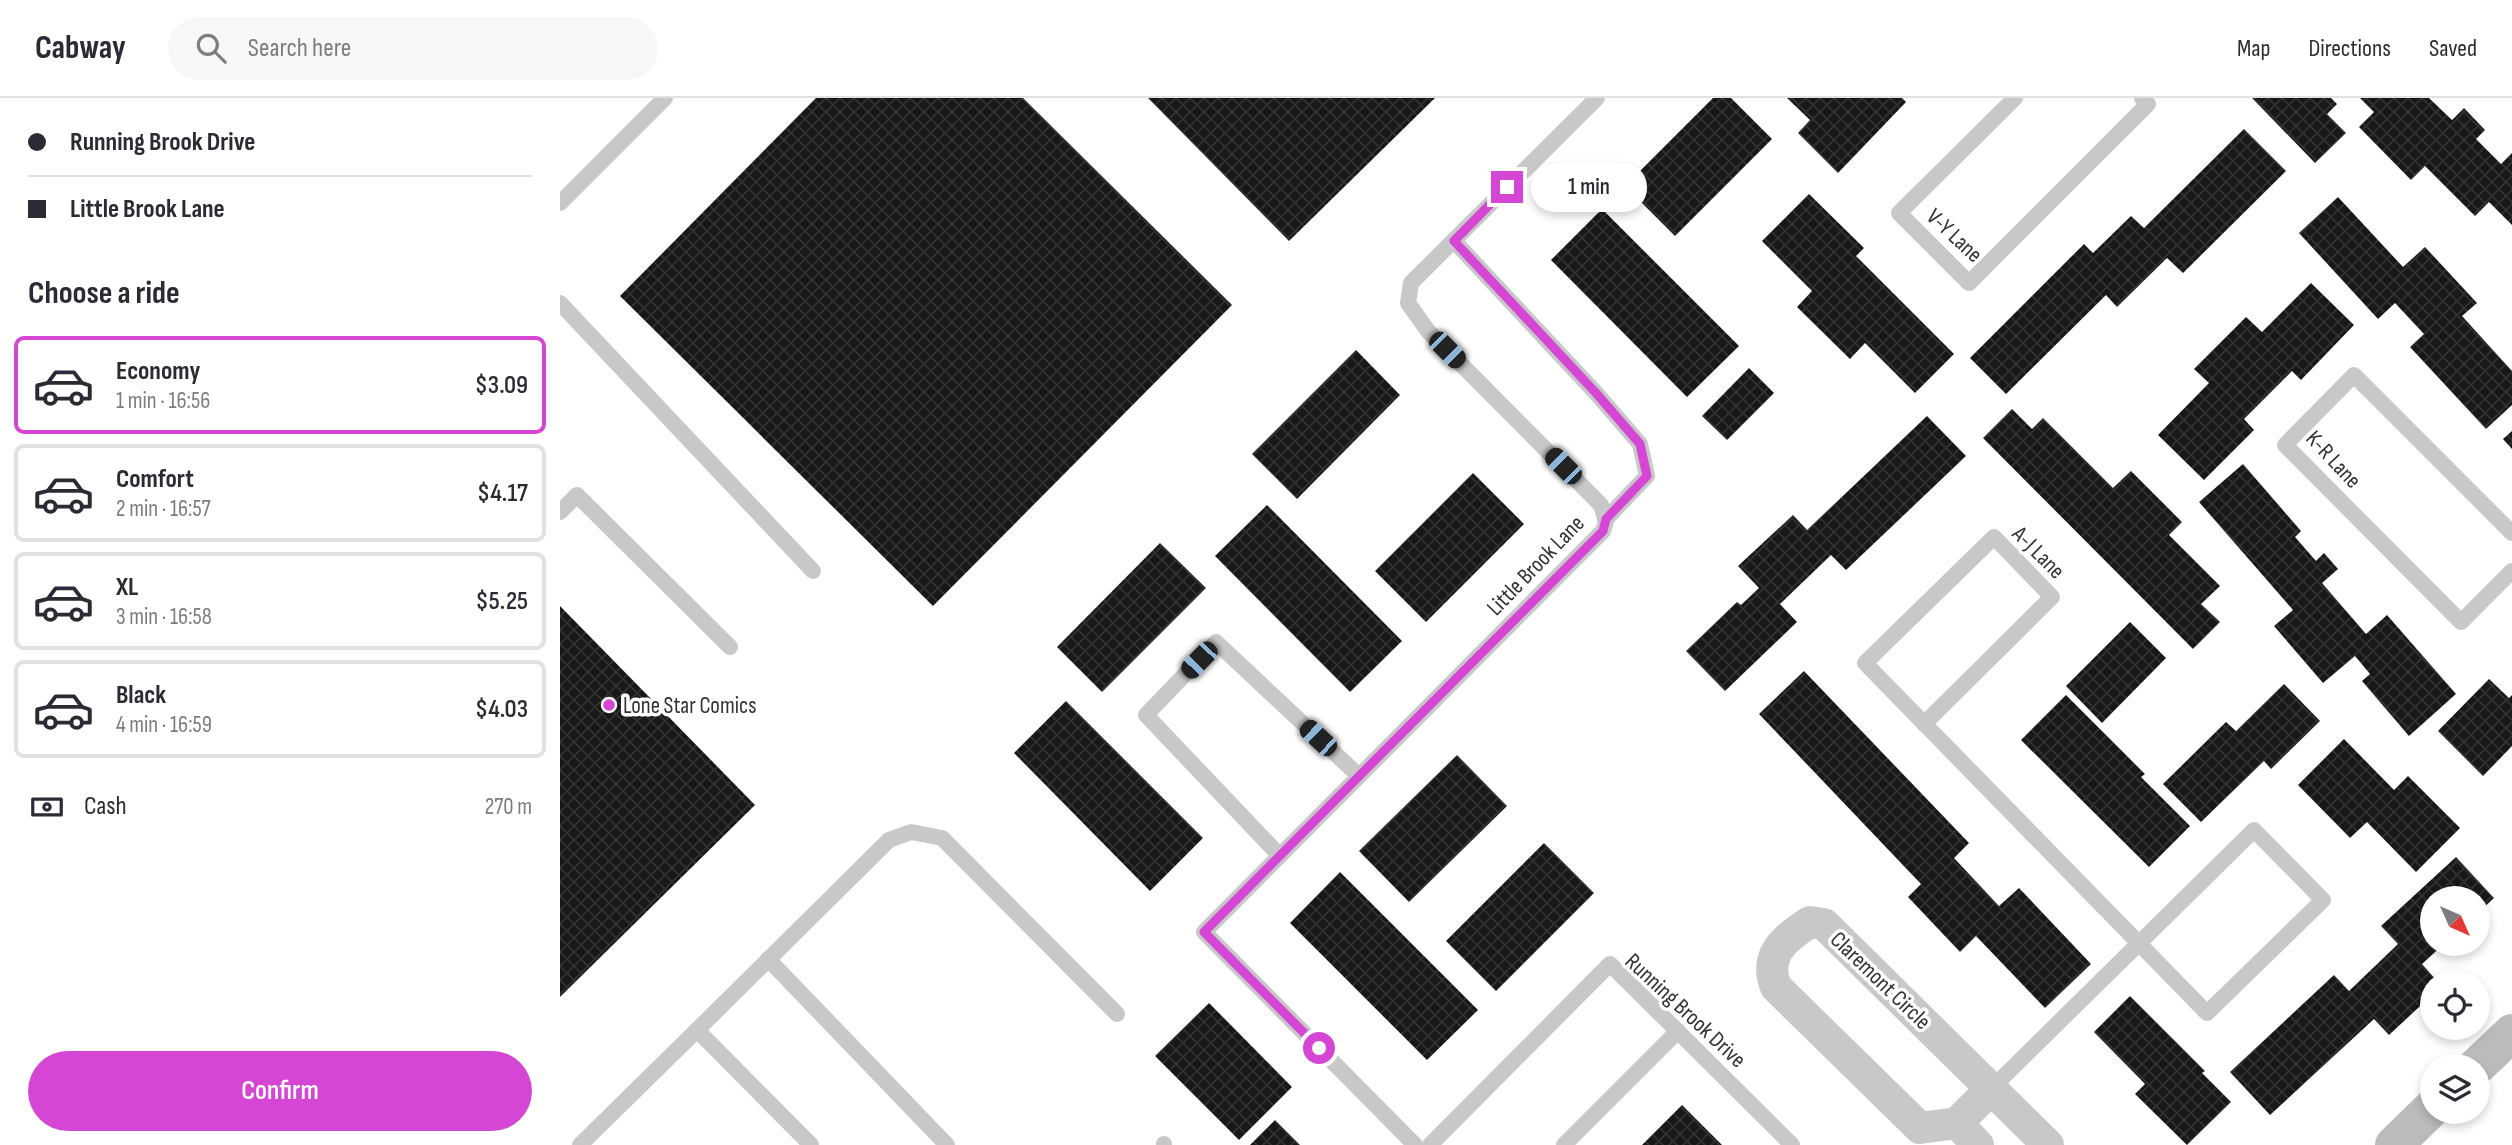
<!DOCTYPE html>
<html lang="en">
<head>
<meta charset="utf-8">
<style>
  :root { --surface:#fff; --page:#f7f7f7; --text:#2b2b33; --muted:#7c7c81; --line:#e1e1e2; --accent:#d446d3 }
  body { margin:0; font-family:"Sofia Sans Condensed",sans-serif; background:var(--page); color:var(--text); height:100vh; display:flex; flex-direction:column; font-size:26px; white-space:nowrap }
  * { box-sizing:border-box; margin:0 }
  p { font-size:23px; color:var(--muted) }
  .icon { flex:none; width:38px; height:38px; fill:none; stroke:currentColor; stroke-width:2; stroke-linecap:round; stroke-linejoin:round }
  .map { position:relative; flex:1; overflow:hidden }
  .side { display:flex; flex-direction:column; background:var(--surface); width:560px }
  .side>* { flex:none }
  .hud { display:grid; align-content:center; height:154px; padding:0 28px; background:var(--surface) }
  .needle { width:46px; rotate:135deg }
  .buttons { position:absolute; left:1860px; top:788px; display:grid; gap:14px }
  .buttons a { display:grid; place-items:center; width:70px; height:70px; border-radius:50%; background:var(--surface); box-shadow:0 4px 10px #0003; font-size:35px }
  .end { position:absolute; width:32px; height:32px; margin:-16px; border:9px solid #d446d3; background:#fff; box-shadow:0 0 0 4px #fff }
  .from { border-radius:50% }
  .bubble { position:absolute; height:49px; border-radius:24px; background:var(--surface); box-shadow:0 4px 10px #0003; font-size:23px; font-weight:600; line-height:49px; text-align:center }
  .car { position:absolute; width:21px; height:42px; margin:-21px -10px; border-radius:9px; box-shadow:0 0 5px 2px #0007; background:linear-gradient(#222 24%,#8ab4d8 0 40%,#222 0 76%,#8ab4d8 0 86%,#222 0) }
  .hud b { display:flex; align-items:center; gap:24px; height:66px; font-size:26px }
  .hud b+b { border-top:2px solid var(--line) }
  .hud i { width:18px; height:18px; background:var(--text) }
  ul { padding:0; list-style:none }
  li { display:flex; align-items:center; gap:21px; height:98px; margin:0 14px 10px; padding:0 14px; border:4px solid var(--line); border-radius:10px }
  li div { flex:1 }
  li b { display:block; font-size:26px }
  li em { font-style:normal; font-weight:600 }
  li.active { border-color:var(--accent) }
  li>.icon { width:63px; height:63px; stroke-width:1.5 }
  h2 { padding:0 28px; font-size:32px; line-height:84px }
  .pay { display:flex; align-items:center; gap:18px; height:77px; padding:0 28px; font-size:26px }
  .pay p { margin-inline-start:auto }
  .cta { display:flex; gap:14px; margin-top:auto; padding:14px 28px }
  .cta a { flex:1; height:80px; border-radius:42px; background:var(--accent); color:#fff; font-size:28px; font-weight:600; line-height:80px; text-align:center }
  header { display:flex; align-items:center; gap:42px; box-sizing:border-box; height:98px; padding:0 35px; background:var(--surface); border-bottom:2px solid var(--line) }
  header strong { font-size:33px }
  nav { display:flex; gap:38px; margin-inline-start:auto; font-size:24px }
  .search { width:490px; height:63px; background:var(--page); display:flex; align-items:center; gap:18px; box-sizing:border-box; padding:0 24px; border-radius:38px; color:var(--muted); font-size:26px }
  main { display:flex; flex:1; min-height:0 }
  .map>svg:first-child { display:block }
  .building { fill:url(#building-cross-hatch) }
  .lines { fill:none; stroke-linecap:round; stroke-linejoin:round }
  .service { stroke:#c8c8c8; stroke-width:16 }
  .minor { stroke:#c8c8c8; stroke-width:32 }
  .secondary { stroke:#bbb; stroke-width:38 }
  .route { stroke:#d446d3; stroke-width:9 }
  .poi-dot { fill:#d446d3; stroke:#fff; stroke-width:2.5 }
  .labels { text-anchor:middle; stroke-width:7; stroke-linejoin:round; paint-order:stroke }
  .street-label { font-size:23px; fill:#313131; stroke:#fff }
  .poi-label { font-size:23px; fill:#313131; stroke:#fff; text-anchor:start }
</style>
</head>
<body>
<header>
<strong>Cabway</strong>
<div class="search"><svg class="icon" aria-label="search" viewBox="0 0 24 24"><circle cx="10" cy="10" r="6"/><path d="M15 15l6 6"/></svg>Search here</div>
<nav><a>Map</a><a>Directions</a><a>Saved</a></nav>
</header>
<main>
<section class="side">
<div class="hud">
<b><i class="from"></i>Running Brook Drive</b>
<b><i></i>Little Brook Lane</b>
</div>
<h2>Choose a ride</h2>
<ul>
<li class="active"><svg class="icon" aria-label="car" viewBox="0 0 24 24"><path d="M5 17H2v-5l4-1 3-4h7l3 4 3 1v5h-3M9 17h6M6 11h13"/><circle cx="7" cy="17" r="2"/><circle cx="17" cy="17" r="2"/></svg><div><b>Economy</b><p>1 min · 16:56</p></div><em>$3.09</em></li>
<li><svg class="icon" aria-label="car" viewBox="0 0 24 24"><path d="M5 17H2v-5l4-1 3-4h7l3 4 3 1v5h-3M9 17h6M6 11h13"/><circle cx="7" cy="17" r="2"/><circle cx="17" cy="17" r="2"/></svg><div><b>Comfort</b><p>2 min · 16:57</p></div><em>$4.17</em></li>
<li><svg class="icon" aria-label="car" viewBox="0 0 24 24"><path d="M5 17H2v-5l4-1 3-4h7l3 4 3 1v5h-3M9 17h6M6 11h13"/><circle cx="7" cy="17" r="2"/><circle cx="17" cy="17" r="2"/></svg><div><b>XL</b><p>3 min · 16:58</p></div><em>$5.25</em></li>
<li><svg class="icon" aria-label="car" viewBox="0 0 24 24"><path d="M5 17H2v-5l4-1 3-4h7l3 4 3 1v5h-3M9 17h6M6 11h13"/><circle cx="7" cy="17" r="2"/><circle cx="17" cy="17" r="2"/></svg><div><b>Black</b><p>4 min · 16:59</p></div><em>$4.03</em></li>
</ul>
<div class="pay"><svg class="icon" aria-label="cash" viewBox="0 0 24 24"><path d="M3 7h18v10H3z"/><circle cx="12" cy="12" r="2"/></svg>Cash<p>270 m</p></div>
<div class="cta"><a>Confirm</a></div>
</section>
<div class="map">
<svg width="1952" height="1047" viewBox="0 0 1952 1047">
  <defs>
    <pattern id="building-cross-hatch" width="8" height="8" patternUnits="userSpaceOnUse" patternTransform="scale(1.75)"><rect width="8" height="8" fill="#181818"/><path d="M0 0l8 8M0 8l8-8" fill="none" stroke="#313131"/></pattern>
  </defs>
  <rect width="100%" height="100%" fill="#fff"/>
  <!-- building -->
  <g class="building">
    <path d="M256,0H463L672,207L373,508L60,198Z"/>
    <path d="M588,0H875L729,143Z"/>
    <path d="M1153,0H1171L1212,41L1115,138L1065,88Z"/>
    <path d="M1227,0H1342L1346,4L1278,75L1238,35L1250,22Z"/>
    <path d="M1692,0H1771L1777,6L1767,16L1786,35L1755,65Z"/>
    <path d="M1800,0H1869L1892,22L1904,10L1925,32L1916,41L1941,66L1952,55V127L1929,104L1915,118L1865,68L1851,82L1799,29L1814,14Z"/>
    <path d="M1684,31L1726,73L1623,175L1607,160L1557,209L1546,197L1446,296L1410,260L1524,146L1533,155L1571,118L1584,130Z"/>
    <path d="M1249,96L1304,150L1296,158L1394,256L1355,295L1305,245L1290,261L1237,209L1252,193L1202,143Z"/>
    <path d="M1778,99L1843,169L1865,149L1917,205L1902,218L1952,273V307L1926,331L1850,249L1864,236L1835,205L1818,221L1739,135Z"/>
    <path d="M1042,111L1179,248L1127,299L991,162Z"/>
    <path d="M1751,185L1794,227L1741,282L1732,273L1684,321L1694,332L1644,382L1598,337L1649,285L1634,271L1686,219L1702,234Z"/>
    <path d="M796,252L840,297L737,401L692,356Z"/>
    <path d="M1189,270L1214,295L1167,342L1142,318Z"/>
    <path d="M1452,311L1472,331L1483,320L1553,390L1571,373L1622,424L1609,437L1660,488L1641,506L1660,524L1633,551L1423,340Z"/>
    <path d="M1367,318L1406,358L1286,472L1271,457L1220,506L1237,524L1165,593L1126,553L1177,504L1181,507L1199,490L1178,468L1233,417L1247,432Z"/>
    <path d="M1952,333V351L1943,341Z"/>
    <path d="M1683,366L1741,433L1735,439L1756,463L1764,455L1778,471L1762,485L1806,536L1827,517L1896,596L1849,638L1802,583L1810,576L1795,558L1763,585L1714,528L1733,512L1639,404Z"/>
    <path d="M913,375L964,426L866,524L815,473Z"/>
    <path d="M707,407L842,543L790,594L655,458Z"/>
    <path d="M600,445L646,490L542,594L497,549Z"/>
    <path d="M0,508L195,707L0,899Z"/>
    <path d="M1570,524L1606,560L1542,625L1506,588Z"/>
    <path d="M1244,573L1409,745L1394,760L1439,808L1459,790L1531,866L1485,910L1416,838L1400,854L1348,799L1361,786L1199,616Z"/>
    <path d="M1929,581L1949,600L1952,597V648L1923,678L1878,633Z"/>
    <path d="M1724,586L1760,623L1711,671L1704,663L1641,724L1603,686L1666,624L1676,633Z"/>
    <path d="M1506,597L1585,676L1581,679L1630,728L1589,769L1461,642Z"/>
    <path d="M506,603L643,740L590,793L454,655Z"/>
    <path d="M1784,641L1834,692L1848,678L1900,730L1856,774L1807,724L1790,740L1738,687Z"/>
    <path d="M897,657L947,708L849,804L799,753Z"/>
    <path d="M984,745L1034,795L936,893L886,843Z"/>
    <path d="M1896,759L1934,800L1918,815V800H1872V845H1885L1862,866L1878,884H1872V897L1829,937L1814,921L1710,1017L1670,974L1774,877L1789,893L1838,846L1821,828Z"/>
    <path d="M780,774L918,912L867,962L730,825Z"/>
    <path d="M1570,898L1645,973L1642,975L1671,1004L1627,1047L1575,996L1585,986L1534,934Z"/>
    <path d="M649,905L732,989L679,1042L595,958Z"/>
    <path d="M1122,1007L1162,1047H1082Z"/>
    <path d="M715,1022L740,1047H690Z"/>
  </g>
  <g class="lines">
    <!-- service -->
    <g class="service">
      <path d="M1455,0L1339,115L1409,185L1588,6L1582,0"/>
      <path d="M0,105L105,0"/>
      <path d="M894,143L1036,295L1080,346L1087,378L1046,421"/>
      <path d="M0,205L253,473"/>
      <path d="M0,414L17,397L170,549"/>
      <path d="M1952,435L1794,277L1725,347L1901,524L1952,473"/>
      <path d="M1364,626L1492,499L1434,439L1305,565C1419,682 1534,798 1647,915L1763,802L1694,732L1432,990"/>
      <path d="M720,758L586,617L656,544L799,678"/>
      <path d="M208,861L387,1047"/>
      <path d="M137,932L329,742L351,734L382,740L557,916"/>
      <path d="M20,1047L137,932L251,1047"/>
      <path d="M604,1047V1046"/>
      <path d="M855,1047L644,834L1043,433L1046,424L1041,407L868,233L848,205L851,185L1037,0"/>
      <path d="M870,1047L1050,866L1232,1047"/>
      <path d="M1004,1047L1118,933"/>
    </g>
    <!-- minor -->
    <g class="minor">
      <path d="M1432,990L1397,1025L1360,1030L1216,889C1203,857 1225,840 1250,824L1264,826L1488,1047"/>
      <path d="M1397,1025L1418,1047"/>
    </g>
    <!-- secondary -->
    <g class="secondary">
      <path d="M1917,968L1952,935"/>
      <path d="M1834,1047L1872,1010"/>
    </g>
  </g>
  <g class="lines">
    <!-- route -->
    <path class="route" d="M759,950L644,834L1043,433L1046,421L1087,378L1080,346L1036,295L894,143L947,89"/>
  </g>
  <!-- markers -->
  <circle class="poi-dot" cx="49" cy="607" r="7"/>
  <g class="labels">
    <!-- street labels -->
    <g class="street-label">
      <text transform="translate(1395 137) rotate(43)" y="8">V-Y Lane</text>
      <text transform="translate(1774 361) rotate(47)" y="8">K-R Lane</text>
      <text transform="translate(1479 454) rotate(45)" y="8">A-J Lane</text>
      <text transform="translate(975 467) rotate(-46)" y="8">Little Brook Lane</text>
      <text transform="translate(1321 882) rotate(44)" y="8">Claremont Circle</text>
      <text transform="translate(1126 912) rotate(43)" y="8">Running Brook Drive</text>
    </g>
    <!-- poi labels -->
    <g class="poi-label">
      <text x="63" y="615">Lone Star Comics</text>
    </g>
  </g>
</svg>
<div class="buttons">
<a><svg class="needle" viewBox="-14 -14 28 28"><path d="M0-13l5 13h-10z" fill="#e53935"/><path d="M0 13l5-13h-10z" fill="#7c7c81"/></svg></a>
<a><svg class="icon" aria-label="locate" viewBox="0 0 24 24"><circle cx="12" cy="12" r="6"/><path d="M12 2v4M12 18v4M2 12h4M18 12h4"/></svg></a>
<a><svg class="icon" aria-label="layers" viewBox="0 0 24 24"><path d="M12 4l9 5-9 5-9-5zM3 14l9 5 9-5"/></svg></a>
</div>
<i class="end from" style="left:759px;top:950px"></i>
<i class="end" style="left:947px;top:89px"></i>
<div class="bubble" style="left:971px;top:65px;width:116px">1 min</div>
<i class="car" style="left:887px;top:252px;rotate:135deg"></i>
<i class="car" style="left:1003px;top:368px;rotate:315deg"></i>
<i class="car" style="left:639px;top:562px;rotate:224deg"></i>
<i class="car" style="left:758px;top:640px;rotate:313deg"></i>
</div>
</main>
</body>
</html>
